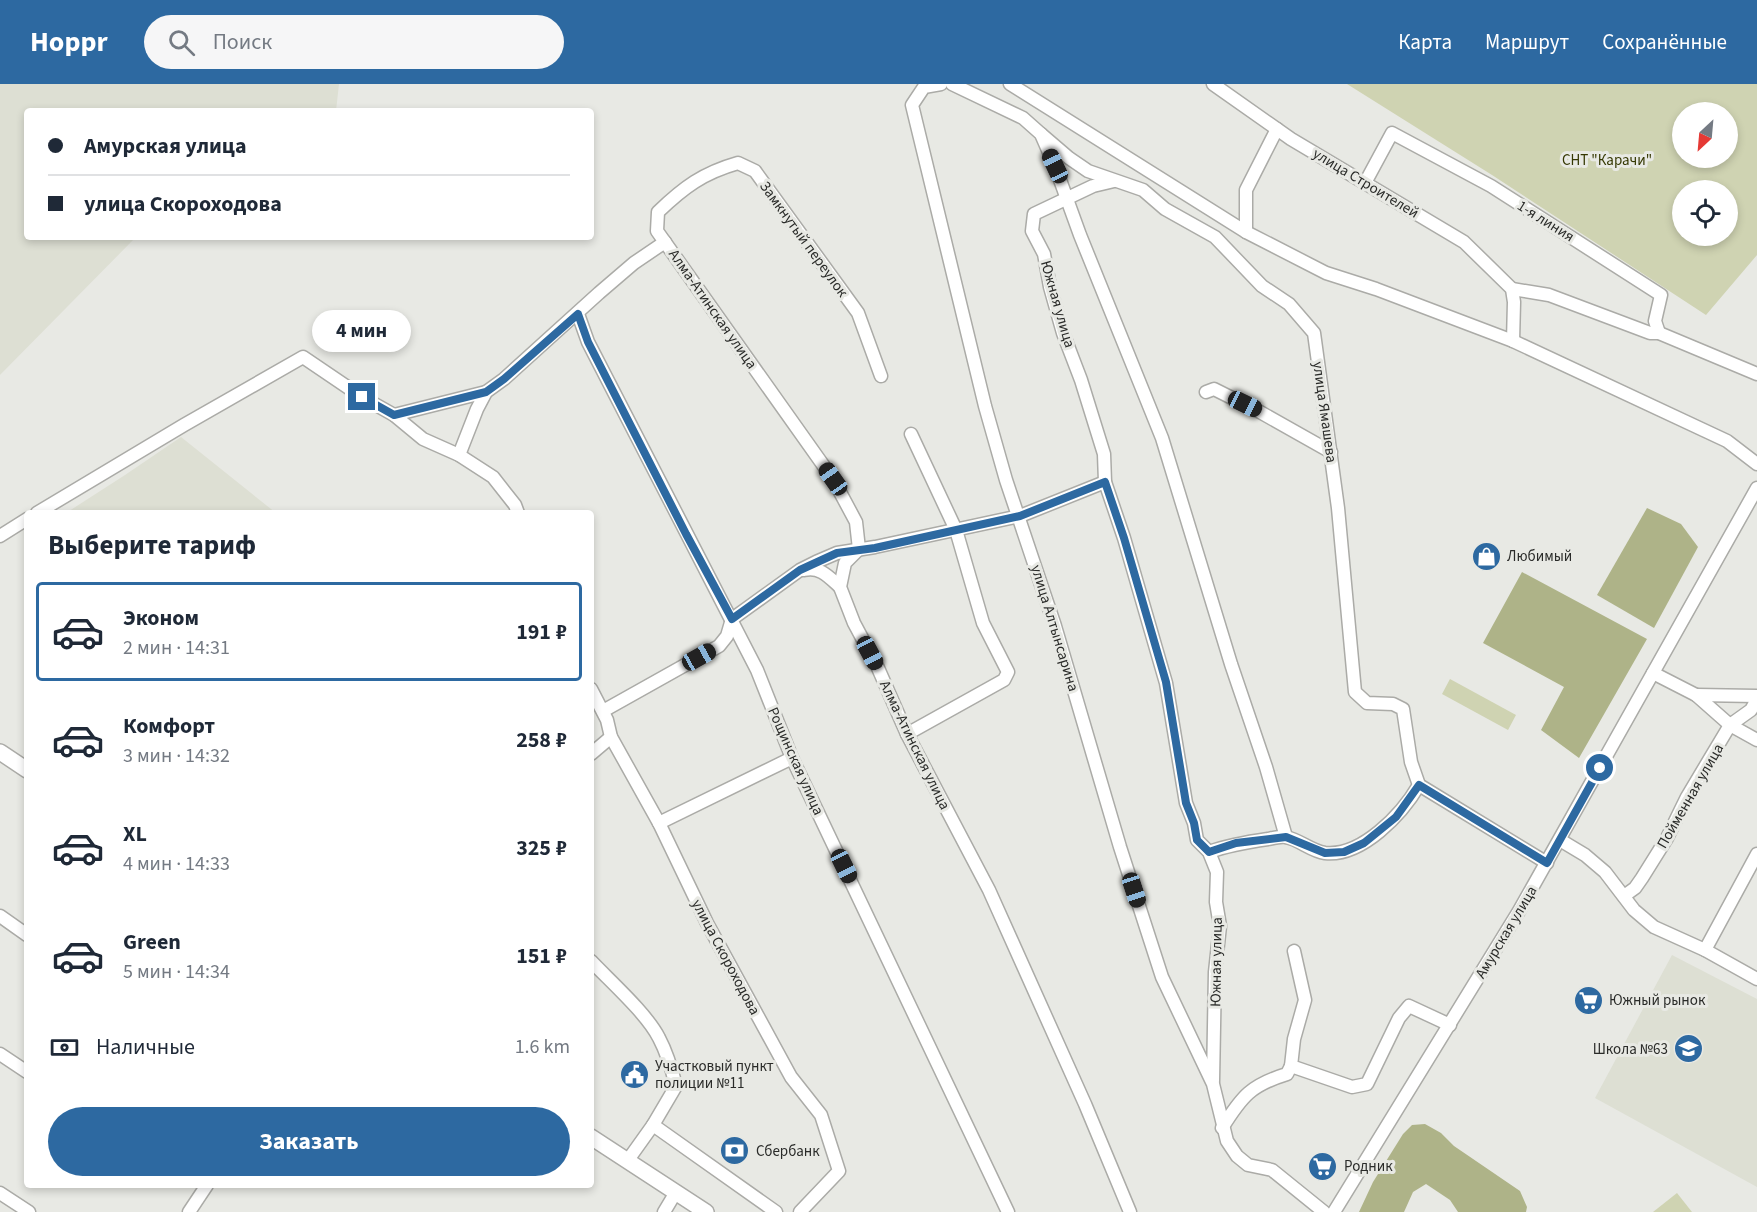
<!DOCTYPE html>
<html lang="ru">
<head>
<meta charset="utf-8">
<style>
  :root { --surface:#fff; --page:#f6f6f7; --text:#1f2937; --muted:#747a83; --line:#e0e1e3; --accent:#2d69a1 }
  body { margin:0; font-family:"Source Sans 3",sans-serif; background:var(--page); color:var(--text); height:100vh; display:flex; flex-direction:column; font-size:22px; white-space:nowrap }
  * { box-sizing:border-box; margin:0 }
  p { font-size:20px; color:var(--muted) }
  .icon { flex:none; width:33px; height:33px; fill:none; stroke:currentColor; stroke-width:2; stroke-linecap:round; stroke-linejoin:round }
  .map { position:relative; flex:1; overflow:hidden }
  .sheet { position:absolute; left:24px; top:426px; width:570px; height:678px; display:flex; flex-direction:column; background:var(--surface); border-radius:6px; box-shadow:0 3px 9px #0003 }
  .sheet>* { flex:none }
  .guide { position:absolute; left:24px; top:24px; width:570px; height:132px; border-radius:6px; box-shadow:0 3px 9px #0003; display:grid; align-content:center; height:132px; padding:0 24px; background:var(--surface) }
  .needle { width:39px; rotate:206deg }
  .fabs { position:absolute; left:1672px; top:18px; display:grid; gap:12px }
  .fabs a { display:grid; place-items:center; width:66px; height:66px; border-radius:50%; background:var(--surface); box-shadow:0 3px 9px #0003; font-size:30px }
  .end { position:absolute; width:27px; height:27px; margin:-14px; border:8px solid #2d69a1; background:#fff; box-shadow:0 0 0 3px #fff }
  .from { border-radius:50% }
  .bubble { position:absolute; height:42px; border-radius:21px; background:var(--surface); box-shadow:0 3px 9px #0003; font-size:20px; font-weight:700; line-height:42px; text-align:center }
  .car { position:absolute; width:18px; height:36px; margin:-18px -9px; border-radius:8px; box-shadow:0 0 4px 2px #0007; background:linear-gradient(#222 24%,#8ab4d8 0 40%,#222 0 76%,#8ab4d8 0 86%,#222 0) }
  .guide b { display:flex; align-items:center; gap:21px; height:57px; font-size:22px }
  .guide b+b { border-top:2px solid var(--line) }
  .guide i { width:15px; height:15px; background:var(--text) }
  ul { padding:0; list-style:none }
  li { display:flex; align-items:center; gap:18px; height:99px; margin:0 12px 9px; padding:0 12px; border:3px solid transparent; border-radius:6px }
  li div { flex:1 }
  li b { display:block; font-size:22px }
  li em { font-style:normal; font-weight:700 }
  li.on { border-color:var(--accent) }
  li>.icon { width:54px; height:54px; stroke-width:1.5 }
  h2 { padding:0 24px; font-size:27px; line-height:72px }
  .pay { display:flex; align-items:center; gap:15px; height:66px; padding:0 24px; font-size:22px }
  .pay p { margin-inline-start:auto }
  .primary-button { display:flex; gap:12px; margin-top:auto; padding:12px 24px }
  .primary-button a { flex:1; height:69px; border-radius:36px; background:var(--accent); color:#fff; font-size:24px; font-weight:700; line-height:69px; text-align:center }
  header { display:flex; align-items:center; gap:36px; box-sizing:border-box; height:84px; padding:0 30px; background:var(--accent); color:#fff }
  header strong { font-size:28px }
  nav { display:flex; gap:33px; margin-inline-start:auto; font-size:21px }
  .search { width:420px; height:54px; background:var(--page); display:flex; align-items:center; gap:15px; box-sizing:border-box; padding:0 21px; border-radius:33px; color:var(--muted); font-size:22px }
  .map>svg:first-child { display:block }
  .built { fill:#dddfd3 }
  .green { fill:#cfd3b2; fill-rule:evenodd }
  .forest { fill:#aeb388 }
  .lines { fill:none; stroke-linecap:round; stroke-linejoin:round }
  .minor-casing { stroke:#ababa7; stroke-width:15 }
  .major-casing { stroke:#ababa7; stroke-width:18 }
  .minor { stroke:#fff; stroke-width:12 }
  .major { stroke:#fff; stroke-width:15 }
  .route { stroke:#2d69a1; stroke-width:8 }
  .labels { text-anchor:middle; stroke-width:6; stroke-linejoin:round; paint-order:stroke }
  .park-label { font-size:15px; fill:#343701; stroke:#e8e9e4 }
  .street-label { font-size:15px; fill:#2a2b29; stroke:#e8e9e4 }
  .poi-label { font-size:15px; fill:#2a2b29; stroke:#e8e9e4; text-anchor:start }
</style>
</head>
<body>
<header>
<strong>Hoppr</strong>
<div class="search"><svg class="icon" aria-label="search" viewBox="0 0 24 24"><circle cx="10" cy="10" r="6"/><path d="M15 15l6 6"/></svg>Поиск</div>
<nav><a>Карта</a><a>Маршрут</a><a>Сохранённые</a></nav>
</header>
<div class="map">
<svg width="1757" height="1128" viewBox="0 0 1757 1128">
  <rect width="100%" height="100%" fill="#e8e9e4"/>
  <!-- built -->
  <g class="built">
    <path d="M0,0H339L336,27H27V153H136L0,291Z"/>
    <path d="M181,353L276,429H66L125,391Z"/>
    <path d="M1672,871L1757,915V1103L1595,1014Z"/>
  </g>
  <!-- green -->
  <g class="green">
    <path d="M1347,0H1757V171L1706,231L1492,91ZM1683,28H1728V74H1683ZM1683,106H1728V152H1683Z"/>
    <path d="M1450,595L1516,631L1508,646L1442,610Z"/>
    <path d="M1677,1109L1692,1128H1653Z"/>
  </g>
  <!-- forest -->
  <g class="forest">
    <path d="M1647,424L1681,440L1698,463L1654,544L1597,511Z"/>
    <path d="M1522,488L1647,555L1579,674L1541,646L1564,603L1483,559Z"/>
    <path d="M1425,1040L1441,1049L1454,1062L1520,1107L1527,1123L1526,1128H1458L1450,1116L1426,1100L1413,1108L1404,1128H1359L1373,1098L1403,1050L1412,1041Z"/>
  </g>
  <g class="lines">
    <defs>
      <g id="minor">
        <path d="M941,0L924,3L912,21L985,322L1006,396L1055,542L1120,763L1162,893L1213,1000L1227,1057L1237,1072L1248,1081L1272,1086L1324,1128"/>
        <path d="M952,0L1023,34L1041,50L1055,82L1080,151L1162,354L1231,580L1266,683L1286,753"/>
        <path d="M1010,0L1246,148L1326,189L1376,205L1513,257L1727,357L1757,380"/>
        <path d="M1213,0L1291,55L1464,158L1512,205L1514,218L1513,257"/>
        <path d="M1041,50L1069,74L1088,87L1143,106L1165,125L1215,153L1262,202L1289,220L1314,249L1338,424L1355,608L1367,619L1393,620L1403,625L1411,678L1419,701L1547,779"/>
        <path d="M1114,97L1093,102L1034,130L1032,147L1044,170L1050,203L1063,249L1081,296L1104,370L1105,398L1124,454L1166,599L1186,719L1194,739L1197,756L1209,768L1217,788L1216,818L1220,842L1215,888L1213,997"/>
        <path d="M1365,99L1392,49L1491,102L1661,211L1655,237L1659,249"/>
        <path d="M1246,148V106L1277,45"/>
        <path d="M1512,205L1549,211L1650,249H1659L1757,290"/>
        <path d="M578,230L588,258L757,586L792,674L1008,1128"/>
        <path d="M881,292L858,229L755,87L738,79C703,89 684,103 658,128L657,147L833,395L856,438L859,465L845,479L840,503L854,539L878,584L907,650L989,806L1085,1020L1130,1128"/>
        <path d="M1206,308L1214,305L1260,328L1331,368"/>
        <path d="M394,331L486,308"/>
        <path d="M459,371L477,325L486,308L504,295L599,209L634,179L665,158"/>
        <path d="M37,429L184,341L303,273L362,313L394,331L423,355L459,371L493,393L515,421L518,429"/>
        <path d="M0,452L27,435"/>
        <path d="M804,486C820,482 829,493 840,503"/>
        <path d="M1653,589L1696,611L1730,641L1757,656"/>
        <path d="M591,605L607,636L611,653L659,739L707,839L791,993L821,1031L839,1087L800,1128"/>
        <path d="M1696,611L1757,612"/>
        <path d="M603,627L719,562L727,552L732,535L800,486L816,478L837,469L875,463L1020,432L1105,398"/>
        <path d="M907,650L1004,596L1008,588L983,539L956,446L911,350"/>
        <path d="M591,670L611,653"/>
        <path d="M659,739L792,674"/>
        <path d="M1560,756L1585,771L1605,788L1634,826L1654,843L1705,866L1757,895"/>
        <path d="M1209,768C1229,761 1247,758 1268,755C1273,754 1281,752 1286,753C1300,756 1311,767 1325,769C1362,773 1402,730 1419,701"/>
        <path d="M1624,812L1635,804L1642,794L1667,754L1687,713L1730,641L1751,626L1757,615"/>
        <path d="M0,832L27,851"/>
        <path d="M1705,866L1757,770"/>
        <path d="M1294,867L1305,916L1294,955L1291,982L1352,1003L1367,1000L1399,934L1409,922L1450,941"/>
        <path d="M591,877C611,898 647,930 659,954C667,969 672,986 676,1002L653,1041L628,1076"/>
        <path d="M0,970L27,988"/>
        <path d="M653,1041L776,1128"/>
        <path d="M1222,1044C1242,1012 1251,1001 1287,990L1291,982"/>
        <path d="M0,1109L29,1128"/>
        <path d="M189,1128L207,1101"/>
        <path d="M664,1128L676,1108"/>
        <path d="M1334,1128L1519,827L1757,404"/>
      </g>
      <g id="major">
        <path d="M0,668L27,686"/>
        <path d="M591,1053L706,1128"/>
      </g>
    </defs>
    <!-- minor casing -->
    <use href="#minor" class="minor-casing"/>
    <!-- major casing -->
    <use href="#major" class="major-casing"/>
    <!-- minor -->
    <use href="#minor" class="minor"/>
    <!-- major -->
    <use href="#major" class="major"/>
  </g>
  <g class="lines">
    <!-- route -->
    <path class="route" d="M362,313L394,331L486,308L504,295L578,230L588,258L686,450L732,535L800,486L837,469L875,464L1020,432L1105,398L1124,454L1166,598L1186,719L1194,739L1197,756L1209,768L1236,759L1286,753L1325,769L1344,768L1364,759L1396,733L1419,701L1547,779L1600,684"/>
  </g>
  <!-- icons -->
  <defs>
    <symbol id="shop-disc" viewBox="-11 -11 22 22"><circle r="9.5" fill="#2d69a1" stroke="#e8e9e4"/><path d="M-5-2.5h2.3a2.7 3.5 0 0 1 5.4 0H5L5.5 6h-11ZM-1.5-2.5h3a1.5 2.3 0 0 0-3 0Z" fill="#fff"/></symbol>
    <symbol id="supermarket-disc" viewBox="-11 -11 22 22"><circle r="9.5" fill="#2d69a1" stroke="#e8e9e4"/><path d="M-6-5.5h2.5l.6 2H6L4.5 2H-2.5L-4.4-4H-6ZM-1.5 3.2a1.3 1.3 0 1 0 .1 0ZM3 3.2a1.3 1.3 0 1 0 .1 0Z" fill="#fff"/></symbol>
    <symbol id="school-disc" viewBox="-11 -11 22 22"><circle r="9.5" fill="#2d69a1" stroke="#e8e9e4"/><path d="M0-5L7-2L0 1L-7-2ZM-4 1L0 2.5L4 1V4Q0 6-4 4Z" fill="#fff"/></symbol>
    <symbol id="civic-disc" viewBox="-11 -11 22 22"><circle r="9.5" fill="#2d69a1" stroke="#e8e9e4"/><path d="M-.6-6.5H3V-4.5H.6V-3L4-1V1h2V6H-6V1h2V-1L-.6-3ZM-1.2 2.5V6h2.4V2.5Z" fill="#fff"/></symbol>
    <symbol id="bank-disc" viewBox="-11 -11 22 22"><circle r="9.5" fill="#2d69a1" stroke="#e8e9e4"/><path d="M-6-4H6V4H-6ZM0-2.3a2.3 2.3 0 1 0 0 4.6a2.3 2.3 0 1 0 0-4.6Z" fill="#fff"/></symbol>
  </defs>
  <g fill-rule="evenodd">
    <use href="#shop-disc" x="1470" y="456" width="33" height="33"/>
    <use href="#supermarket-disc" x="1572" y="900" width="33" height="33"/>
    <use href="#school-disc" x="1672" y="948" width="33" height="33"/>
    <use href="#civic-disc" x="618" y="974" width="33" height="33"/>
    <use href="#bank-disc" x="718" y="1050" width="33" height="33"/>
    <use href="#supermarket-disc" x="1306" y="1066" width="33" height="33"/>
  </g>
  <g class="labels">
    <!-- park labels -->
    <g class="park-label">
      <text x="1607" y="81">СНТ "Карачи"</text>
    </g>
    <!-- street labels -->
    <g class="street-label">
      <text transform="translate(1366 99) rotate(31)" y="5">улица Строителей</text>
      <text transform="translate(1546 137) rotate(32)" y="5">1-я линия</text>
      <text transform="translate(804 155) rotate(54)" y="5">Замкнутый переулок</text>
      <text transform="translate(1058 220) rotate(74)" y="5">Южная улица</text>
      <text transform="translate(713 225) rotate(55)" y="5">Алма-Атинская улица</text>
      <text transform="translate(1325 328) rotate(82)" y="5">улица Ямашева</text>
      <text transform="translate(1055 544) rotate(73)" y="5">улица Алтынсарина</text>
      <text transform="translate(915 661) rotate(64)" y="5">Алма-Атинская улица</text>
      <text transform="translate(796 677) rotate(66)" y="5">Рощинская улица</text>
      <text transform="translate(1690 712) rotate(-60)" y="5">Пойменная улица</text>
      <text transform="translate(1506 848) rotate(-59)" y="5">Амурская улица</text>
      <text transform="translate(726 873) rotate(62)" y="5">улица Скороходова</text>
      <text transform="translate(1216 878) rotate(-89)" y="5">Южная улица</text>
    </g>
    <!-- poi labels -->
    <g class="poi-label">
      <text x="1507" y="477">Любимый</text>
      <text x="1609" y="921">Южный рынок</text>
      <text x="1668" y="970" text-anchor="end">Школа №63</text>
      <text x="655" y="987">Участковый пункт<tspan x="655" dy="17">полиции №11</tspan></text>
      <text x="756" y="1072">Сбербанк</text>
      <text x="1344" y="1087">Родник</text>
    </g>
  </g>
</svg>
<div class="fabs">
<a><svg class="needle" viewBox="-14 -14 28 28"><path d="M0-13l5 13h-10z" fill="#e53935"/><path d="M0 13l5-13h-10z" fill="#747a83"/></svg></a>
<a><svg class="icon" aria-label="locate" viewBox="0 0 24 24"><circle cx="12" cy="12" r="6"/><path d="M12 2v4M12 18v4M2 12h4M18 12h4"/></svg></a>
</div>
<i class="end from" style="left:1600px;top:684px"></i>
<i class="end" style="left:362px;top:313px"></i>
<div class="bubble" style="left:312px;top:226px;width:99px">4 мин</div>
<i class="car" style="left:1055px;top:82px;rotate:335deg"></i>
<i class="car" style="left:1245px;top:320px;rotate:116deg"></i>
<i class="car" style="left:833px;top:395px;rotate:325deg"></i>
<i class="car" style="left:870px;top:569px;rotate:152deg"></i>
<i class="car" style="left:699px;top:573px;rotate:61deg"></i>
<i class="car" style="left:844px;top:782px;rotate:154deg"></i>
<i class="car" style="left:1134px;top:806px;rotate:162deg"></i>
<div class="guide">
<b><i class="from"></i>Амурская улица</b>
<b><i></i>улица Скороходова</b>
</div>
<section class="sheet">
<h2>Выберите тариф</h2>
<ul>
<li class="on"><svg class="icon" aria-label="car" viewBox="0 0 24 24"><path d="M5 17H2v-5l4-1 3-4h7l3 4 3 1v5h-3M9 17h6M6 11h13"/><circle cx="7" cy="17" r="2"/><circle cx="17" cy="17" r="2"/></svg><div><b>Эконом</b><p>2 мин · 14:31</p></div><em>191 ₽</em></li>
<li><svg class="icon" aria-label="car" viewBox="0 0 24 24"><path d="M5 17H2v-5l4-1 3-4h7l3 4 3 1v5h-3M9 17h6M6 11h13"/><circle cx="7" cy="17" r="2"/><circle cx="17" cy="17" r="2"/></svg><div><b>Комфорт</b><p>3 мин · 14:32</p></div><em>258 ₽</em></li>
<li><svg class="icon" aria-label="car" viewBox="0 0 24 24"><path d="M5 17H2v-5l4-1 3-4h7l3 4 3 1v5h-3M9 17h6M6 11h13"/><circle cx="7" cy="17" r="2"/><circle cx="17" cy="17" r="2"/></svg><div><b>XL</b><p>4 мин · 14:33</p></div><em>325 ₽</em></li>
<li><svg class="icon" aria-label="car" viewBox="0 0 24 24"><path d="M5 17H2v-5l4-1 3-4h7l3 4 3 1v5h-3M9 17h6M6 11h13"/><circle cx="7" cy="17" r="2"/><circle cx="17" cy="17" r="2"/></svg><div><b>Green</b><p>5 мин · 14:34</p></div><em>151 ₽</em></li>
</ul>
<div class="pay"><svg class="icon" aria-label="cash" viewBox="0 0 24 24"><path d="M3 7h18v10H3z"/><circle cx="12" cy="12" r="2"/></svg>Наличные<p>1.6 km</p></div>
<div class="primary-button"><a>Заказать</a></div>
</section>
</div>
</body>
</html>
